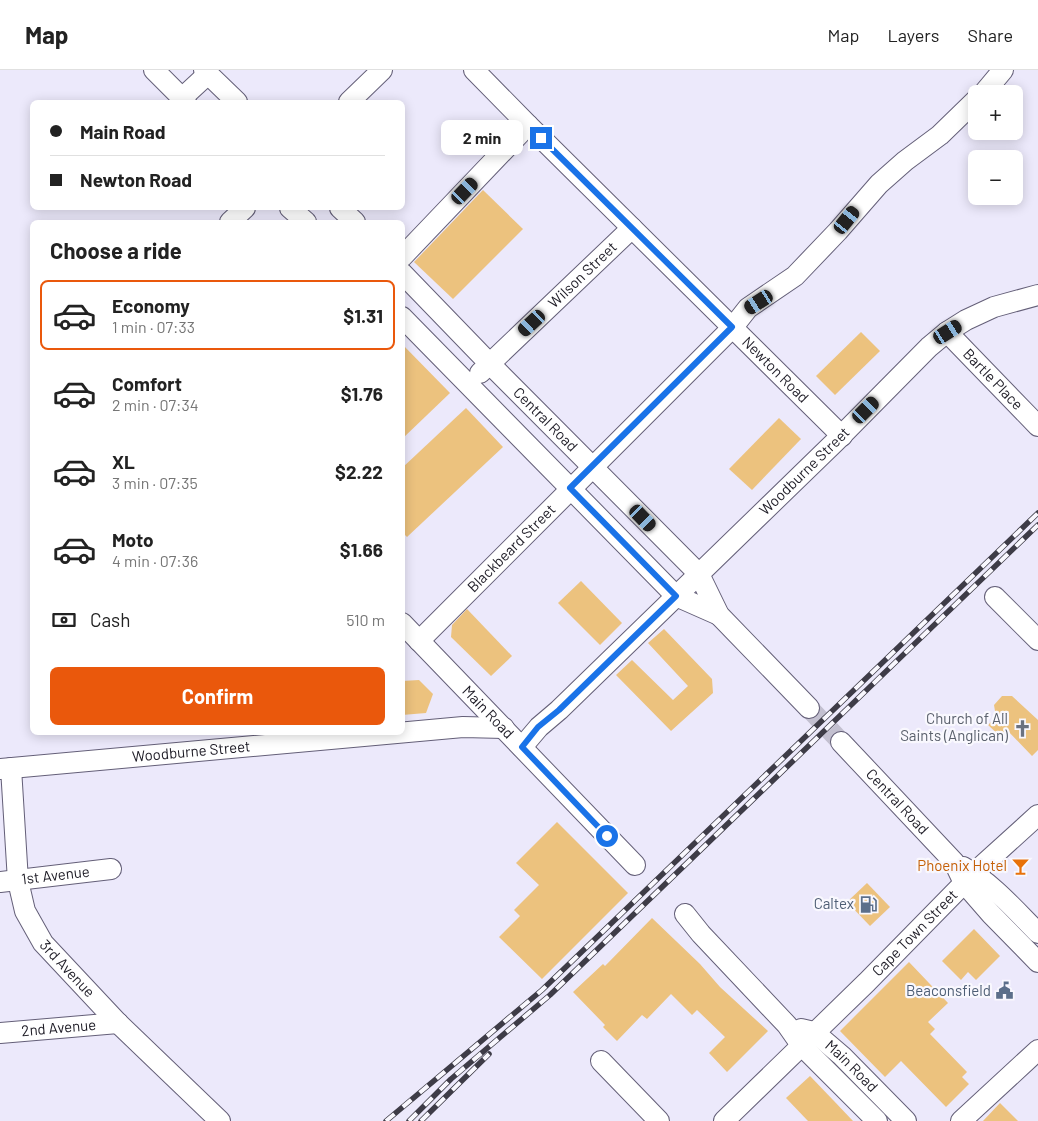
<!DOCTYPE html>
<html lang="en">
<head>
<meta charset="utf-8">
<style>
  :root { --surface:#fff; --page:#f2f2f2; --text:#222; --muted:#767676; --line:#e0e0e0; --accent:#ea580c }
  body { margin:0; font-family:Barlow,sans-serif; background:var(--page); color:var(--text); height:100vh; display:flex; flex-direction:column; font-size:19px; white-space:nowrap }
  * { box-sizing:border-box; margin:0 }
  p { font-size:16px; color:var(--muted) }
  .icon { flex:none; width:28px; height:28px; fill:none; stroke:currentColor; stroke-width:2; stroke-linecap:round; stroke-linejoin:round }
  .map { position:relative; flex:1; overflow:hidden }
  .drawer { position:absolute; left:30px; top:150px; width:375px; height:515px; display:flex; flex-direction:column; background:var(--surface); border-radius:8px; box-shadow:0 2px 12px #0003 }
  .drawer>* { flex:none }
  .banner { position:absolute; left:30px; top:30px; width:375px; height:110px; border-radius:8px; box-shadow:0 2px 12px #0003; display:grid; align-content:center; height:110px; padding:0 20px; background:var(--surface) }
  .tools { position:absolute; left:968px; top:15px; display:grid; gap:10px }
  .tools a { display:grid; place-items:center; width:55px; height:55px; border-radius:8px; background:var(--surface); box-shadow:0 2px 12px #0003; font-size:25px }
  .end { position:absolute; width:22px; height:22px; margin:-11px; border:6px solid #1a73e8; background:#fff; box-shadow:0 0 0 2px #fff }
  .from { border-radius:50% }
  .bubble { position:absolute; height:35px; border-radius:8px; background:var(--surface); box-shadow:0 2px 12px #0003; font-size:16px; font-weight:700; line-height:35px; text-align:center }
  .car { position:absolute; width:15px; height:30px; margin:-15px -8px; border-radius:6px; box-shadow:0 0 4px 1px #0007; background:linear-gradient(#222 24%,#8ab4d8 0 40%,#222 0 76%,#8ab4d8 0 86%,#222 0) }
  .banner b { display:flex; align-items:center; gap:18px; height:48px; font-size:19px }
  .banner b+b { border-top:1px solid var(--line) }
  .banner i { width:12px; height:12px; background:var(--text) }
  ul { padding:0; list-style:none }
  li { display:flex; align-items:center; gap:15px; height:70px; margin:0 10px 8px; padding:0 10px; border:2px solid transparent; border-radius:8px }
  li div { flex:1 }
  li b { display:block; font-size:19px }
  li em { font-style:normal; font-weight:700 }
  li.on { border-color:var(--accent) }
  li>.icon { width:45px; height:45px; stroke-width:1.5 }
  h2 { padding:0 20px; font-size:22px; line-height:60px }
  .pay { display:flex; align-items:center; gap:12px; height:55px; padding:0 20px; font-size:19px }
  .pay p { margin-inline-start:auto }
  .button { display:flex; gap:10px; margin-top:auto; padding:10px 20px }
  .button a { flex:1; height:58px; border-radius:8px; background:var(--accent); color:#fff; font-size:20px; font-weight:700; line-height:58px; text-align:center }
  header { display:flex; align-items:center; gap:30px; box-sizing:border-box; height:70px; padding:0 25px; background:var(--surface); border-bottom:1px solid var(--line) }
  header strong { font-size:24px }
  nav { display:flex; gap:28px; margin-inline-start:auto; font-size:18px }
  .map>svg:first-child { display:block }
  .building { fill:#ecc27e }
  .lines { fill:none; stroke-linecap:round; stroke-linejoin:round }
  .minor-tunnel { stroke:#c3c0d0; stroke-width:20; stroke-dasharray:20 10; stroke-linecap:butt }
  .minor-casing { stroke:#645f78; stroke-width:22 }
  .minor { stroke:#fff; stroke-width:20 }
  .rail-casing { stroke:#3e3c47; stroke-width:5.5 }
  .rail { stroke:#f9f8fe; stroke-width:4; stroke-dasharray:11; stroke-linecap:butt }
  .route { stroke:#1a73e8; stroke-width:6 }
  .labels { text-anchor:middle; stroke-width:4.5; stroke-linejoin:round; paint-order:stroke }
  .street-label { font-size:15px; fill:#1d1b25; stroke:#f9f8fe }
  .worship-label { font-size:15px; fill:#5b616d; stroke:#f9f8fe; text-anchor:end }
  .food-label { font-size:15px; fill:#c56008; stroke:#f9f8fe; text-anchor:end }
  .service-label { font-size:15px; fill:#4e5e75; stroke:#f9f8fe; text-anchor:end }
</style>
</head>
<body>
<header>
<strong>Map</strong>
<nav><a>Map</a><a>Layers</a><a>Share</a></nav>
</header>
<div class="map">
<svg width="1038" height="1051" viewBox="0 0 1038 1051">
  <rect width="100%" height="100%" fill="#ece9fb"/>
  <!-- building -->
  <g class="building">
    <path d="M483,120L523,159L453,229L414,192Z"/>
    <path d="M861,262L880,281L835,325L816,306Z"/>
    <path d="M402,274L450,323L402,369Z"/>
    <path d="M466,338L503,377L407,467L402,462V398Z"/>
    <path d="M779,348L801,369L752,420L729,399Z"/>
    <path d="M581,511L622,553L600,575L558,533Z"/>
    <path d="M467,539L512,586L491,606L451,567L452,555Z"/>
    <path d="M664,559L712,609L713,623L671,661L616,605L632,590L673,630L688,616L648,573Z"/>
    <path d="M419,610L433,624L426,643L402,645V611Z"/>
    <path d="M1002,626H1012L1038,650V680L1032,686L1008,661L1002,668L988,655L996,647L994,635Z"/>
    <path d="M557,752L628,823L542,909L499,867L520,846L514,840L539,815L516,793Z"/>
    <path d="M867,813L890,837L870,856L847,832Z"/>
    <path d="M652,848L700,894L720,917L768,961L727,1002L709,983L725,967L697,940L692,945L671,924L647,949L642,945L617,971L603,957L605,955L573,922L603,894L605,896Z"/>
    <path d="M974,859L1000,886L976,910L968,902L961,910L942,891Z"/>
    <path d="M909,892L948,933L928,952L935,959L930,964L967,1002L962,1007L969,1014L946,1037L901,991L885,1007L840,961Z"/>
    <path d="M810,1006L834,1031L853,1051H808L786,1028Z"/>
    <path d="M1000,1033L1018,1051H983Z"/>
  </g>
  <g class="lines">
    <!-- minor-tunnel -->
    <path class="minor-tunnel" d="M809,638L841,672"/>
    <defs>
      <g id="minor">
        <path d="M154,0L186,32"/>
        <path d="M204,0L237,32"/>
        <path id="s1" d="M474,0L528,55L842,366"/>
        <path d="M983,24L1003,0"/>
        <path d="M182,28L208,4"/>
        <path d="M349,32L382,0"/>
        <path d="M290,138L306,152"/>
        <path d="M340,138L355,152"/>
        <path d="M230,152L245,138"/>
        <path d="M402,187L528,55"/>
        <path id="s2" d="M402,203L489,293L699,504L719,545L809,638"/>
        <path d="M402,247L676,526L719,545"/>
        <path id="s3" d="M947,262L1038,356"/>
        <path id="s4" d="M480,303L632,158"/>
        <path d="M995,527L1038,570"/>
        <path id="s5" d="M402,553L635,795"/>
        <path id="s6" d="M419,571L733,257L748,238L795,206L838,161L879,114L905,91L940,65L976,30"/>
        <path id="s7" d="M841,672L954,792L964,813L991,844L1038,892"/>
        <path id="s8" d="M522,677L539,657L559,640L836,371L929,277L947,262L966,250L994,237L1038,225"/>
        <path id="s9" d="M11,698L18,811L25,841L43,873L118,953L220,1051"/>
        <path id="s10" d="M0,699L463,657L504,658"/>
        <path d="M963,797C992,813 1015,840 1038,863"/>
        <path id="s11" d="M0,812L111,799"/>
        <path d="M685,844L701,864L787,955L801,975L877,1051"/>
        <path id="s12" d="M801,959L814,962L842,986L906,1051"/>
        <path id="s13" d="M0,963L118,953"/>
        <path d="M601,991L659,1051"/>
        <path id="s14" d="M724,1051L867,912L974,803L1038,745"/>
        <path d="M961,1051L1038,980"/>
      </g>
    </defs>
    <!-- minor casing -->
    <use href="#minor" class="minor-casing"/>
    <!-- minor -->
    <use href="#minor" class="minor"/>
    <defs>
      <g id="rail">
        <path d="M386,1051L542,920L1038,443"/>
        <path d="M409,1051L451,1009L550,925L1038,455"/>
        <path d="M421,1051L489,984"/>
      </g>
    </defs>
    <!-- rail casing -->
    <use href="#rail" class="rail-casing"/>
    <!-- rail -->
    <use href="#rail" class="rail"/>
  </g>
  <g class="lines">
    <!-- route -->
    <path class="route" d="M541,68L732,257L570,418L676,526L559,640L538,657L522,677L607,766"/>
  </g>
  <!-- icons -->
  <defs>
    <symbol id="church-bare" viewBox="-9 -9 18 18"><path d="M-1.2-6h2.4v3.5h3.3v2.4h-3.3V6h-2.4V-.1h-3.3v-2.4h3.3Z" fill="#6b7280" stroke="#f9f8fe" stroke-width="2.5" paint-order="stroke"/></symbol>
    <symbol id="bar-bare" viewBox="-9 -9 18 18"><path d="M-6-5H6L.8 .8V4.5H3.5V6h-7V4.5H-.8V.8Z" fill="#e8710a" stroke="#f9f8fe" stroke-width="2.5" paint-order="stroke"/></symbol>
    <symbol id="fuel-bare" viewBox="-9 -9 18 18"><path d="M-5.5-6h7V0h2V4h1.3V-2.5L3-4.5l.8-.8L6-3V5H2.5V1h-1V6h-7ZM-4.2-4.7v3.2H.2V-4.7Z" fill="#5c6f8a" stroke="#f9f8fe" stroke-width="2.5" paint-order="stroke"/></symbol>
    <symbol id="civic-bare" viewBox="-9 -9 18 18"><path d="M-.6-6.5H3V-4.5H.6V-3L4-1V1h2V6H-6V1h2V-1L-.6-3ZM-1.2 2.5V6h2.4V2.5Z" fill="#5c6f8a" stroke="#f9f8fe" stroke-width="2.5" paint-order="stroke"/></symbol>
  </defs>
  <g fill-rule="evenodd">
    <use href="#church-bare" x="1010" y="646" width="25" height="25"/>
    <use href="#bar-bare" x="1008" y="784" width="25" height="25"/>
    <use href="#fuel-bare" x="856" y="822" width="25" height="25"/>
    <use href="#civic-bare" x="992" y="908" width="25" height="25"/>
  </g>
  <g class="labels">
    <!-- street labels -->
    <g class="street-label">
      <text dy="5" stroke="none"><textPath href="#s4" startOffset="142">Wilson Street</textPath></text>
      <text dy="5" stroke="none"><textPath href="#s1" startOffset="425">Newton Road</textPath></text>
      <text dy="5" stroke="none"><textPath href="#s3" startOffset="66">Bartle Place</textPath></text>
      <text dy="5" stroke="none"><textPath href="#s2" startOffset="205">Central Road</textPath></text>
      <text dy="5" stroke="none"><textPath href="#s8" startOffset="395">Woodburne Street</textPath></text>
      <text dy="5" stroke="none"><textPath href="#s6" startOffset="131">Blackbeard Street</textPath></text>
      <text dy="5" stroke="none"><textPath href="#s5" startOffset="124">Main Road</textPath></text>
      <text dy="5" stroke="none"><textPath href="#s10" startOffset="192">Woodburne Street</textPath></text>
      <text dy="5" stroke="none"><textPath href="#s7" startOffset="82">Central Road</textPath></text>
      <text dy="5" stroke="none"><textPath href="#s11" startOffset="56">1st Avenue</textPath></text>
      <text dy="5" stroke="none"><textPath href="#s14" startOffset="268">Cape Town Street</textPath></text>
      <text dy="5" stroke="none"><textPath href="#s9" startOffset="216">3rd Avenue</textPath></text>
      <text dy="5" stroke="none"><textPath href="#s13" startOffset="59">2nd Avenue</textPath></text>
      <text dy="5" stroke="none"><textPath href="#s12" startOffset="64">Main Road</textPath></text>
    </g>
    <!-- worship labels -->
    <g class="worship-label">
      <text x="1008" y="654">Church of All<tspan x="1008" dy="17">Saints (Anglican)</tspan></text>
    </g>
    <!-- food labels -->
    <g class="food-label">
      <text x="1007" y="801">Phoenix Hotel</text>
    </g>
    <!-- service labels -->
    <g class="service-label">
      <text x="854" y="839">Caltex</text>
      <text x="991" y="926">Beaconsfield</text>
    </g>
  </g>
</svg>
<div class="tools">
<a>+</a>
<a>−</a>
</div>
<i class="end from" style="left:607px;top:766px"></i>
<i class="end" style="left:541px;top:68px"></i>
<div class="bubble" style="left:441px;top:50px;width:82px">2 min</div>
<i class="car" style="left:465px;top:121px;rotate:44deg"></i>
<i class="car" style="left:847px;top:150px;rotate:39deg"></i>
<i class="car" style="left:759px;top:232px;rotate:237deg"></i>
<i class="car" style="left:532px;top:253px;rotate:227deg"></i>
<i class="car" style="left:948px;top:262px;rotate:58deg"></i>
<i class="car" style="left:866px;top:340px;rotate:45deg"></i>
<i class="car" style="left:643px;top:448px;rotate:136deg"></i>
<div class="banner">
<b><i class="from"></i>Main Road</b>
<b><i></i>Newton Road</b>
</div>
<section class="drawer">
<h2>Choose a ride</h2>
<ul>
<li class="on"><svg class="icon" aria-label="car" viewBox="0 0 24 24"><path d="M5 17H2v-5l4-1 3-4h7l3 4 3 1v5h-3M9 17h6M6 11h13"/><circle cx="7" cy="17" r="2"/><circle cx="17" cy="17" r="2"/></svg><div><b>Economy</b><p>1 min · 07:33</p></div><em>$1.31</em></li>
<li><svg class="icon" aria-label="car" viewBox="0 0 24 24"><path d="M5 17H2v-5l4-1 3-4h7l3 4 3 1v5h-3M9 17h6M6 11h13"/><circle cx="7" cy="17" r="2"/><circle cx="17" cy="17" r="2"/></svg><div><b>Comfort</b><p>2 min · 07:34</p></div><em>$1.76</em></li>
<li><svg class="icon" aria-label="car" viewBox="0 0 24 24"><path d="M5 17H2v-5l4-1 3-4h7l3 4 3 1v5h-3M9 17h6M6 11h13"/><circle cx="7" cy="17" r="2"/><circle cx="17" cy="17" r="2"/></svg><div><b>XL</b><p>3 min · 07:35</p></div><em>$2.22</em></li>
<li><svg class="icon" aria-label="car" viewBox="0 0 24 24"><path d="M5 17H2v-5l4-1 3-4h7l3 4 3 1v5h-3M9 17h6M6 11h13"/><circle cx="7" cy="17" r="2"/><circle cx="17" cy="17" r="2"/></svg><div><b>Moto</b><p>4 min · 07:36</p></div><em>$1.66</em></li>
</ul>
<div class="pay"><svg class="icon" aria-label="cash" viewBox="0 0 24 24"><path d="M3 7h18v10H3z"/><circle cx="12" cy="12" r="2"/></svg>Cash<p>510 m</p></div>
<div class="button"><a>Confirm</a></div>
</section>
</div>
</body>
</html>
